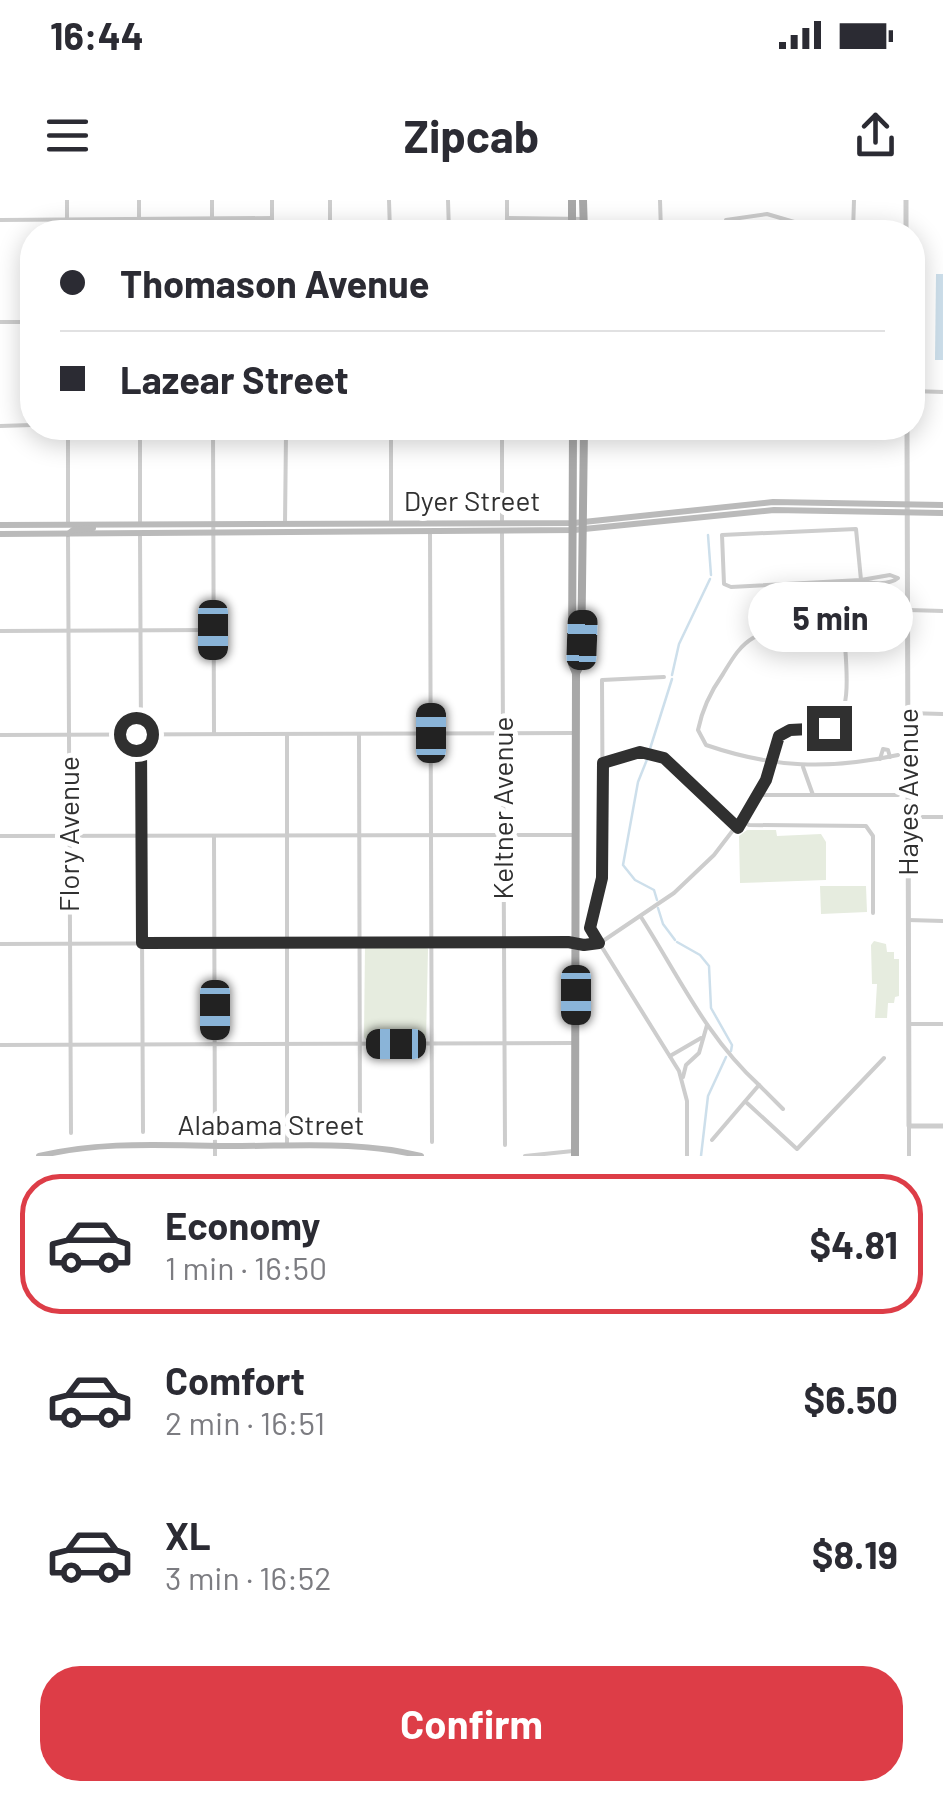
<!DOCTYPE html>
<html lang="en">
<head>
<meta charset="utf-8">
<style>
  :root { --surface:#fff; --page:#f7f7f7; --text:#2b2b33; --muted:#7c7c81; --line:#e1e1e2; --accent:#dd3d47 }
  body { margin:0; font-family:Barlow,sans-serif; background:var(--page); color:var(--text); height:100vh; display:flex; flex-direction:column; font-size:38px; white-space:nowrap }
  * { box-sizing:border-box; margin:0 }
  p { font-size:32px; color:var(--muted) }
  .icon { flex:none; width:55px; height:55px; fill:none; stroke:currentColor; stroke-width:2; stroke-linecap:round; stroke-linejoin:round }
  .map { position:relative; height:956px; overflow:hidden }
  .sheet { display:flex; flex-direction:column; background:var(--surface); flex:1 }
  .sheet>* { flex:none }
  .hud { position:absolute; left:20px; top:20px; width:905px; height:220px; border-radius:40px; box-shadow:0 5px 25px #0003; display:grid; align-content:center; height:220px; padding:0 40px; background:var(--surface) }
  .end { position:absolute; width:45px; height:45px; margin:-22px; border:12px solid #303030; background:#fff; box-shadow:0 0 0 5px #fff }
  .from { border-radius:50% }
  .bubble { position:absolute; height:70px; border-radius:35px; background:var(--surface); box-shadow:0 5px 25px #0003; font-size:32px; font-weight:700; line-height:70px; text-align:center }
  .car { position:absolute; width:30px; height:60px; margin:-30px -15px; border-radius:12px; box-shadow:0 0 8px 2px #0007; background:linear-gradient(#222 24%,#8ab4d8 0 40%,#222 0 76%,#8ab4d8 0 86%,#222 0) }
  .hud b { display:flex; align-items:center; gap:35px; height:95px; font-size:38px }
  .hud b+b { border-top:2px solid var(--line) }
  .hud i { width:25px; height:25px; background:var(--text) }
  ul { padding:18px 0 0; list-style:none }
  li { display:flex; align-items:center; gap:30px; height:140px; margin:0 20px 15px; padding:0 20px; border:5px solid transparent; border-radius:40px }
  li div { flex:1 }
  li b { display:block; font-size:38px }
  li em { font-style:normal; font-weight:700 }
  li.active { border-color:var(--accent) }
  li>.icon { width:90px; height:90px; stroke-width:1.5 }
  .button { display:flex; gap:20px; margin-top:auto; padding:20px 40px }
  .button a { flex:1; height:115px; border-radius:40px; background:var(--accent); color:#fff; font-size:40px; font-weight:700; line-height:115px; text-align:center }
  .status { display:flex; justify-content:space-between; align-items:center; height:70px; padding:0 50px; background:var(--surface); direction:ltr }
  .status svg { height:28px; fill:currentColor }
  header { display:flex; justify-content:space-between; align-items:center; height:130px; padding:0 40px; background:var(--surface); font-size:45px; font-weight:700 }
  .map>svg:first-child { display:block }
  .green { fill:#e6ecdf }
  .water { fill:#cddfeb }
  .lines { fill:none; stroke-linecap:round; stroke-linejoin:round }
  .stream { stroke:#cddfeb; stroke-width:2.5 }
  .minor { stroke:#cdcdcd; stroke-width:4 }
  .tertiary { stroke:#cdcdcd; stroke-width:5 }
  .secondary { stroke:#bababa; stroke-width:6 }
  .primary { stroke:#a8a8a8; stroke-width:8 }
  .route { stroke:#303030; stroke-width:12 }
  .labels { text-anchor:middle; stroke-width:10; stroke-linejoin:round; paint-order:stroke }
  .street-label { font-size:28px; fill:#303030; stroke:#fff }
</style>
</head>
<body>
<div class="status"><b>16:44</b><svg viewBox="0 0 49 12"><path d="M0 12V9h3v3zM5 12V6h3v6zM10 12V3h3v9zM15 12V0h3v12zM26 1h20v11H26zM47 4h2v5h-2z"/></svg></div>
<header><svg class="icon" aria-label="menu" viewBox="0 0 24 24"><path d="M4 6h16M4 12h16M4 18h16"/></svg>Zipcab<svg class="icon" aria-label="share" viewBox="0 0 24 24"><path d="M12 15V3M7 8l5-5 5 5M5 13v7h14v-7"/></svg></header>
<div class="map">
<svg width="943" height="956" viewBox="0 0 943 956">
  <rect width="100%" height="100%" fill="#fff"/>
  <!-- green -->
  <g class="green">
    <path d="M747,630H776L777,636L821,634L826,642V680L740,683L739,636Z"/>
    <path d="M820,686H866L867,712L821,714Z"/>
    <path d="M874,741L886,744L887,752H894V759H899V796L895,797L894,803H888L887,818H875L877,784H872L871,745Z"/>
    <path d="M365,746H426L428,749L426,841L366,840L364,837Z"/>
  </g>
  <!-- water -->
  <path class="water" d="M936,74H943V160H935Z"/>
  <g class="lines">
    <!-- stream -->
    <g class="stream">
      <path d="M708,335L711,375"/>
      <path d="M672,475L679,444L710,379"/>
      <path d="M649,552L672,479"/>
      <path d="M648,557L638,582L623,665L635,680L654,690L657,700"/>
      <path d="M658,708L663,724L675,740"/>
      <path d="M677,742L700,755L709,766L711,808L732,845L731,851"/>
      <path d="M701,956L708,896L726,857"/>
    </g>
    <!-- minor -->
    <g class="minor">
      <path d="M67,0V32"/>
      <path d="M139,0V32"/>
      <path d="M212,0V32"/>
      <path d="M330,0V32"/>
      <path d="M389,0L390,32"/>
      <path d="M448,0L449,32"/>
      <path d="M507,0V32"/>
      <path d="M660,0L661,32"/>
      <path d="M507,18L584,19"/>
      <path d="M0,20L272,18"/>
      <path d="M272,32V0"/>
      <path d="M726,32V20L767,14L818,29H853"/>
      <path d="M853,32L854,0"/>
      <path d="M0,122H32"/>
      <path d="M912,191L943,192"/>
      <path d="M0,226L32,225"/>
      <path d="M68,228V325"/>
      <path d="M140,228V325"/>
      <path d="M213,228L214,533"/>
      <path d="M268,228L297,236L318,238L472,237L511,228"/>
      <path d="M391,228V323"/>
      <path d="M662,228V234L813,228"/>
      <path d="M502,233V323"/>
      <path d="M285,324L286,234"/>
      <path d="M856,329L861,380L731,387L724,384L722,335Z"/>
      <path d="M502,331L505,945"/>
      <path d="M430,332L432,942"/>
      <path d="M68,334L71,933"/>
      <path d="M140,334L143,932"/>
      <path d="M890,375L898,378C890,385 870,384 861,380Z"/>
      <path d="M908,410L943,411"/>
      <path d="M0,431L213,430"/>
      <path d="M664,477L602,480L603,674L590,728L679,871L687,901V956"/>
      <path d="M908,513L943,514"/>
      <path d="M0,535L575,533"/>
      <path d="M359,535L360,935"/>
      <path d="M287,536V946"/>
      <path d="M898,555C828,570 773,568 706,545L698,530C702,510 711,491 723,474C731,461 739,446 753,438C789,417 866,433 907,434"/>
      <path d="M880,559L883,549L888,550L890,557"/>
      <path d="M603,563L640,553L664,558L737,628"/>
      <path d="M803,567L813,595"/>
      <path d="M760,595H898"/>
      <path d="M908,617H943"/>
      <path d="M742,621L749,625L866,626L873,636V713"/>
      <path d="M0,636L576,635"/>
      <path d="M214,636L215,956"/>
      <path d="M641,717C678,775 707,838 759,885L712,940"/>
      <path d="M908,720L943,721"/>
      <path d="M0,744L568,742L597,745L674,693L714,655L760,595L782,533C797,527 815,533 830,527C856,516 844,451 844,427"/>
      <path d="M909,824H943"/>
      <path d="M0,845L576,843"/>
      <path d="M670,856L701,838"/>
      <path d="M683,877L686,865L699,853L707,825"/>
      <path d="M759,885L783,909"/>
      <path d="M747,903L797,949L884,858"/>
      <path d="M525,956L573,951"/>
      <path d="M909,956V926"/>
    </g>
    <!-- tertiary -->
    <g class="tertiary">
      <path d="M906,32V0"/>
      <path d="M907,228L909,926H943"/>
    </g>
    <!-- secondary -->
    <g class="secondary">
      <path d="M0,325L574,323L773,302L943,305"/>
      <path d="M0,334L574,330L774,310L943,313"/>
      <path d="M68,334L73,330L93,328"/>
      <path d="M39,956C103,940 172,946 237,946C298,946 361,941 421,956"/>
    </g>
    <!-- primary -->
    <g class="primary">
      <path d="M572,0V32"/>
      <path d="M583,0L584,32"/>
      <path d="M573,228L572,464L576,473L575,956"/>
      <path d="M576,473L581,464L584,228"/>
    </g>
  </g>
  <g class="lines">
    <!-- route -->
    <path class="route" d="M136,534H141V540L142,743L568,742L584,745L599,743L590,728L602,678L603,563L640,552L664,558L738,628L766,580L779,536L790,530L829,528"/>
  </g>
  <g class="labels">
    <!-- street labels -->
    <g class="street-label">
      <text x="472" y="311">Dyer Street</text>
      <text transform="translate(908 592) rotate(-90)" y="10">Hayes Avenue</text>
      <text transform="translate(503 608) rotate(-90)" y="10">Keltner Avenue</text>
      <text transform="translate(69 634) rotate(-90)" y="10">Flory Avenue</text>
      <text x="271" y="935">Alabama Street</text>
    </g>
  </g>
</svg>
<i class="end from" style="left:136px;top:534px"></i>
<i class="end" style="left:829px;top:528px"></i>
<div class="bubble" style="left:748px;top:382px;width:165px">5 min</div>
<i class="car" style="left:213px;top:430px;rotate:180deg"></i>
<i class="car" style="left:582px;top:440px;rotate:2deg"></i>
<i class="car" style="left:431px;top:533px;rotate:0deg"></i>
<i class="car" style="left:576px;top:795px;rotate:180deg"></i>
<i class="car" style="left:215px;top:810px;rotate:180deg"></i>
<i class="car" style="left:396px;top:844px;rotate:270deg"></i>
<div class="hud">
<b><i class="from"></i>Thomason Avenue</b>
<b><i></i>Lazear Street</b>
</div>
</div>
<section class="sheet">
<ul>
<li class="active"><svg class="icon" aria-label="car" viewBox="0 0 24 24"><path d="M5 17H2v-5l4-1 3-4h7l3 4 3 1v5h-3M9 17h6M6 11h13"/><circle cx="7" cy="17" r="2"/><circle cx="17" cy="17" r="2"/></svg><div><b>Economy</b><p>1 min · 16:50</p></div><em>$4.81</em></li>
<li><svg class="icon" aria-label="car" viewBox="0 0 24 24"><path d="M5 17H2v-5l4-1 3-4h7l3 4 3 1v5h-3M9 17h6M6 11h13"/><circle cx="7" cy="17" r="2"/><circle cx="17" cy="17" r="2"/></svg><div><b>Comfort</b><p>2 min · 16:51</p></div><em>$6.50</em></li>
<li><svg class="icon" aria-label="car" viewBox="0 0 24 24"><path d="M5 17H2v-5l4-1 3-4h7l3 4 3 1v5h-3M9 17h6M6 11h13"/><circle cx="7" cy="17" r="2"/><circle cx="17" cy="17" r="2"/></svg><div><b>XL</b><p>3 min · 16:52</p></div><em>$8.19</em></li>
</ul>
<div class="button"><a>Confirm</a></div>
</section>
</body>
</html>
